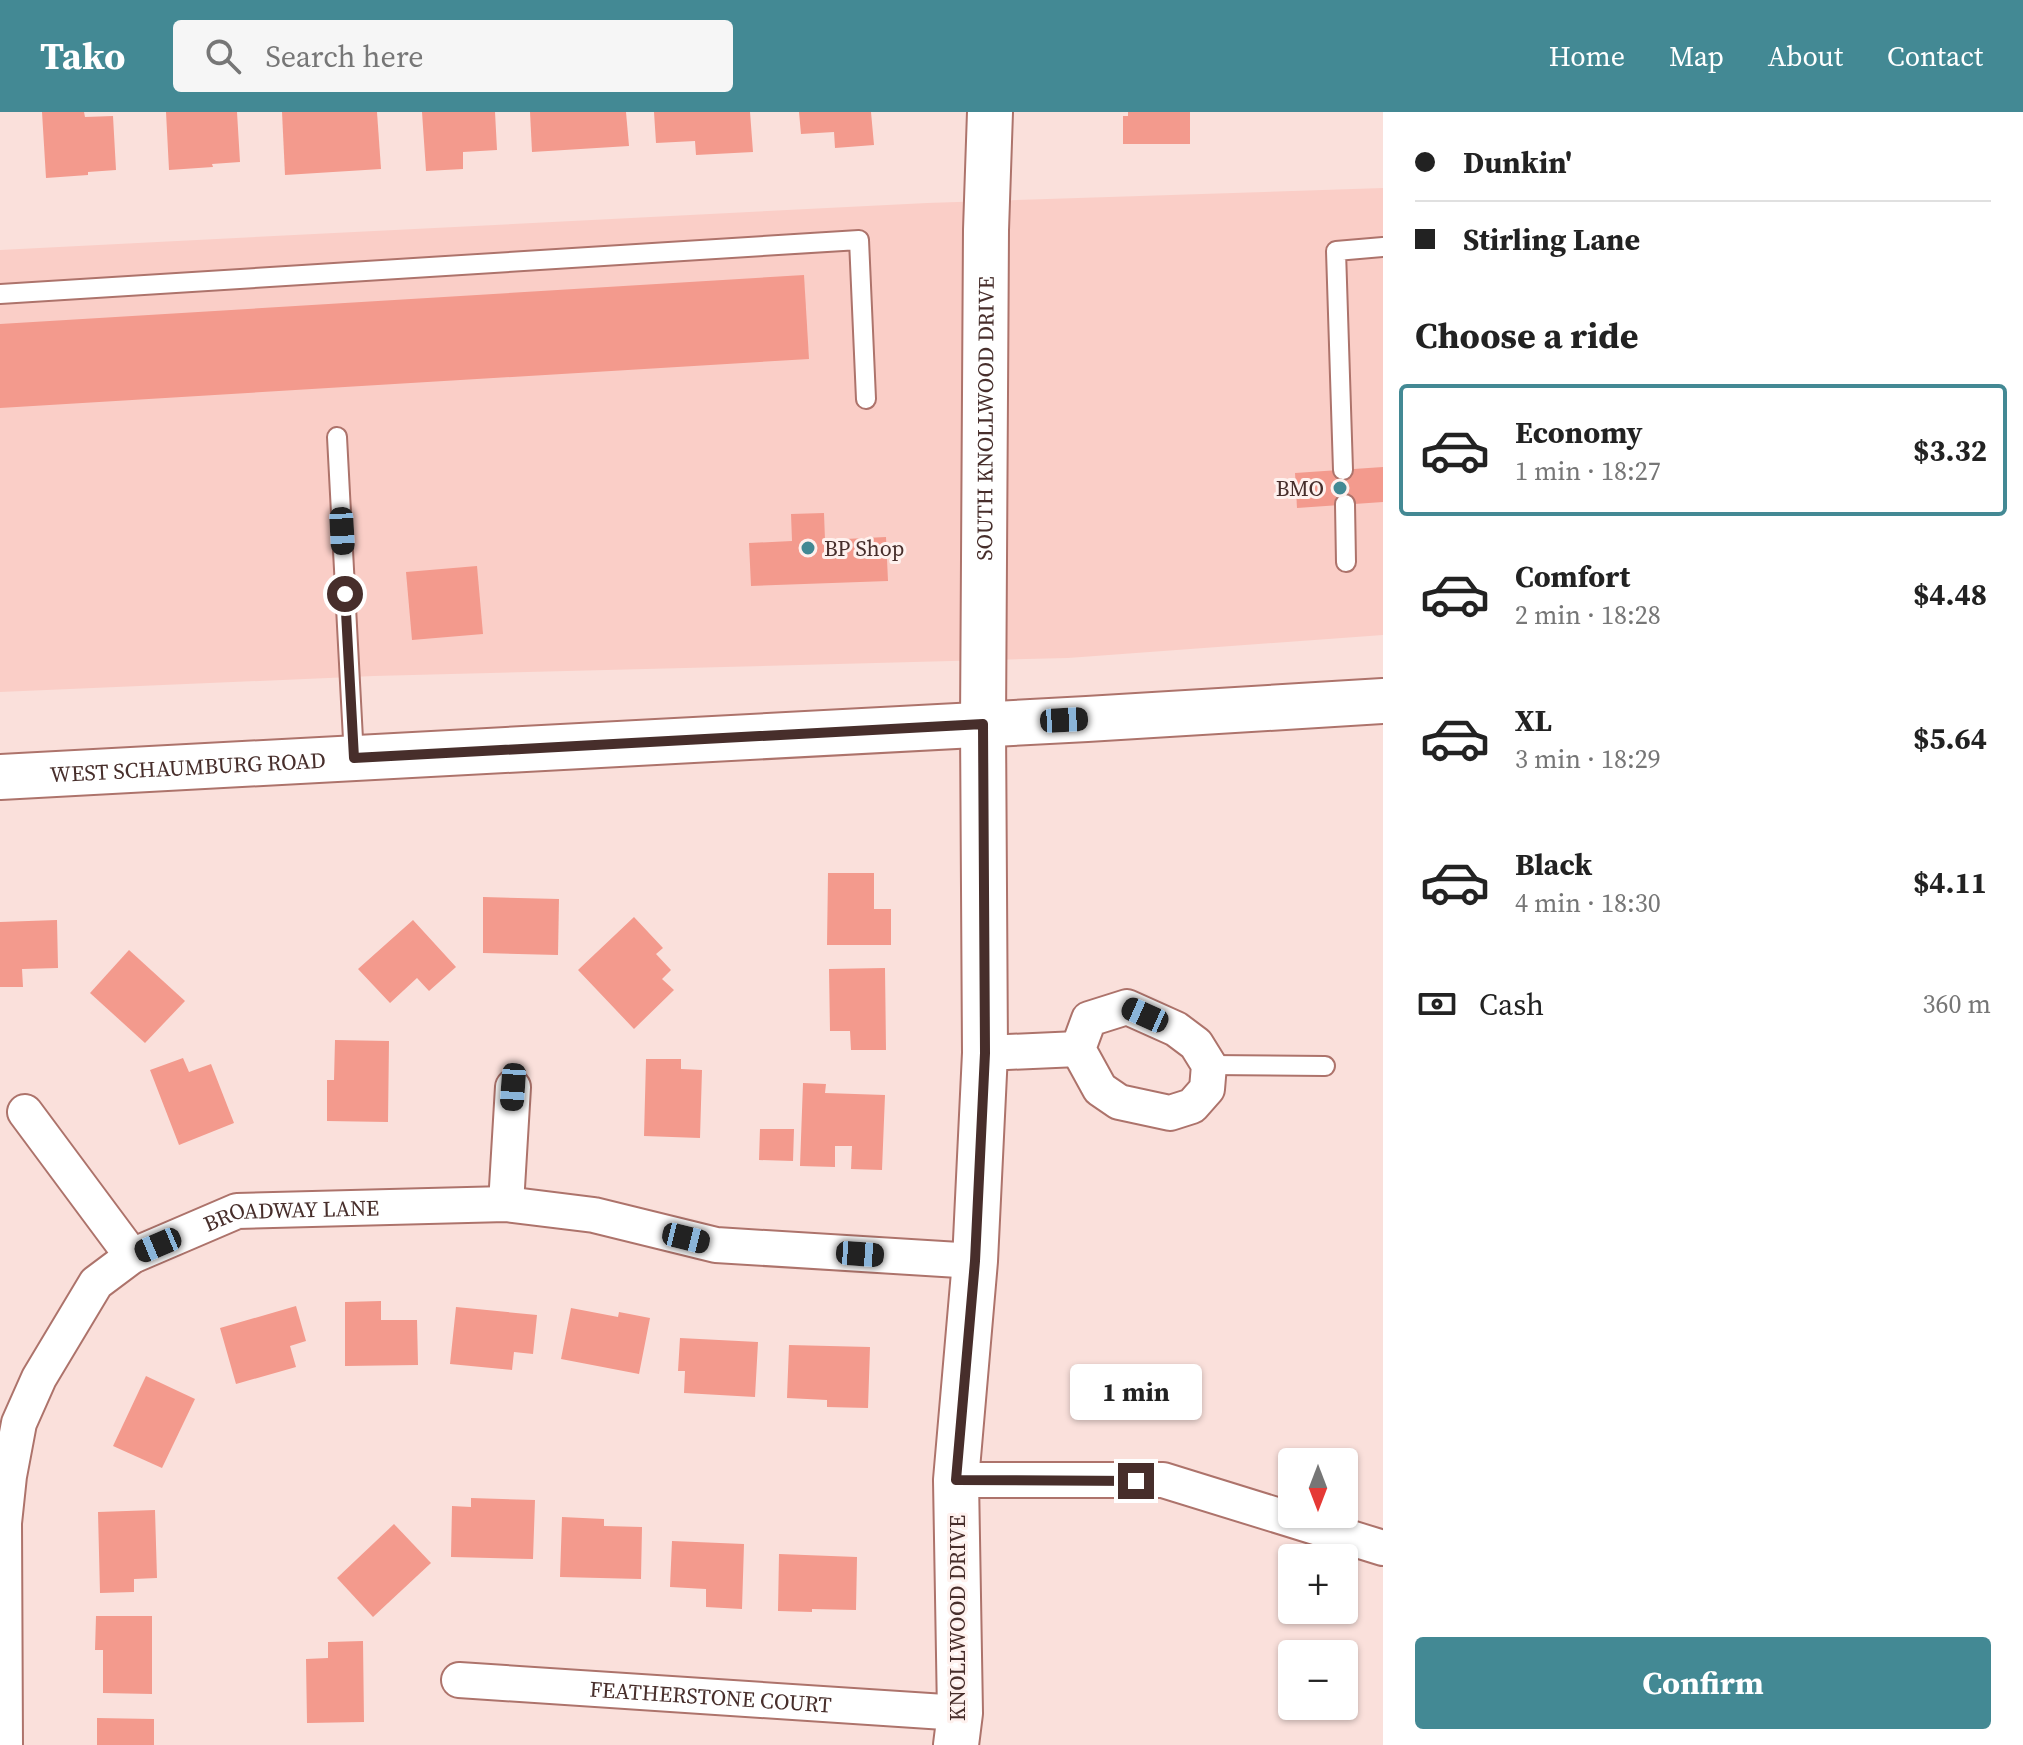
<!DOCTYPE html>
<html lang="en">
<head>
<meta charset="utf-8">
<style>
  :root { --surface:#fff; --page:#f6f6f6; --text:#222; --muted:#767676; --line:#e0e0e0; --accent:#438994 }
  body { margin:0; font-family:"Source Serif 4",serif; background:var(--page); color:var(--text); height:100vh; display:flex; flex-direction:column; font-size:30px; white-space:nowrap }
  * { box-sizing:border-box; margin:0 }
  p { font-size:26px; color:var(--muted) }
  .icon { flex:none; width:44px; height:44px; fill:none; stroke:currentColor; stroke-width:2; stroke-linecap:round; stroke-linejoin:round }
  .map { position:relative; flex:1; overflow:hidden }
  .panel { display:flex; flex-direction:column; background:var(--surface); width:640px }
  .panel>* { flex:none }
  .top-card { display:grid; align-content:center; height:176px; padding:0 32px; background:var(--surface) }
  .needle { width:52px; rotate:180deg }
  .controls { position:absolute; left:1278px; top:1336px; display:grid; gap:16px }
  .controls a { display:grid; place-items:center; width:80px; height:80px; border-radius:8px; background:var(--surface); box-shadow:0 2px 6px #0004; font-size:40px }
  .end { position:absolute; width:36px; height:36px; margin:-18px; border:10px solid #472e2b; background:#fff; box-shadow:0 0 0 4px #fff }
  .from { border-radius:50% }
  .bubble { position:absolute; height:56px; border-radius:8px; background:var(--surface); box-shadow:0 2px 6px #0004; font-size:26px; font-weight:700; line-height:56px; text-align:center }
  .car { position:absolute; width:24px; height:48px; margin:-24px -12px; border-radius:10px; box-shadow:0 0 6px 2px #0007; background:linear-gradient(#222 24%,#8ab4d8 0 40%,#222 0 76%,#8ab4d8 0 86%,#222 0) }
  .top-card b { display:flex; align-items:center; gap:28px; height:76px; font-size:30px }
  .top-card b+b { border-top:2px solid var(--line) }
  .top-card i { width:20px; height:20px; background:var(--text) }
  ul { padding:0; list-style:none }
  li { display:flex; align-items:center; gap:24px; height:132px; margin:0 16px 12px; padding:0 16px; border:4px solid transparent; border-radius:8px }
  li div { flex:1 }
  li b { display:block; font-size:30px }
  li em { font-style:normal; font-weight:700 }
  li.current { border-color:var(--accent) }
  li>.icon { width:72px; height:72px; stroke-width:1.5 }
  h2 { padding:0 32px; font-size:36px; line-height:96px }
  .pay { display:flex; align-items:center; gap:20px; height:88px; padding:0 32px; font-size:30px }
  .pay p { margin-inline-start:auto }
  .primary-button { display:flex; gap:16px; margin-top:auto; padding:16px 32px }
  .primary-button a { flex:1; height:92px; border-radius:8px; background:var(--accent); color:#fff; font-size:32px; font-weight:700; line-height:92px; text-align:center }
  header { display:flex; align-items:center; gap:48px; box-sizing:border-box; height:112px; padding:0 40px; background:var(--accent); color:#fff }
  header strong { font-size:38px }
  nav { display:flex; gap:44px; margin-inline-start:auto; font-size:28px }
  .search { width:560px; height:72px; background:var(--page); display:flex; align-items:center; gap:20px; box-sizing:border-box; padding:0 28px; border-radius:8px; color:var(--muted); font-size:30px }
  main { display:flex; flex:1; min-height:0 }
  .map>svg:first-child { display:block }
  .built { fill:#facec7 }
  .building { fill:#f39a8d }
  .lines { fill:none; stroke-linecap:round; stroke-linejoin:round }
  .lane-casing { stroke:#ad736b; stroke-width:22 }
  .street-casing { stroke:#ad736b; stroke-width:38 }
  .secondary-casing { stroke:#ad736b; stroke-width:48 }
  .lane { stroke:#fff; stroke-width:18 }
  .street { stroke:#fff; stroke-width:34 }
  .secondary { stroke:#fff; stroke-width:44 }
  .route { stroke:#472e2b; stroke-width:10 }
  .poi-dot { fill:#438994; stroke:#fef1ee; stroke-width:3 }
  .labels { text-anchor:middle; stroke-width:6; stroke-linejoin:round; paint-order:stroke }
  .street-label { font-size:22px; fill:#472e2b; stroke:#fef1ee }
  .poi-label { font-size:22px; fill:#472e2b; stroke:#fef1ee; text-anchor:end }
</style>
</head>
<body>
<header>
<strong>Tako</strong>
<div class="search"><svg class="icon" aria-label="search" viewBox="0 0 24 24"><circle cx="10" cy="10" r="6"/><path d="M15 15l6 6"/></svg>Search here</div>
<nav><a>Home</a><a>Map</a><a>About</a><a>Contact</a></nav>
</header>
<main>
<div class="map">
<svg width="1383" height="1633" viewBox="0 0 1383 1633">
  <rect width="100%" height="100%" fill="#fae0db"/>
  <!-- built -->
  <path class="built" d="M1383,76V523L1068,546L374,564L0,580V138L927,91Z"/>
  <!-- building -->
  <g class="building">
    <path d="M42,0H84L85,5L113,4L116,58L88,60V63L46,66Z"/>
    <path d="M166,0H237L240,50L212,52L213,55L169,58Z"/>
    <path d="M282,0H377L381,57L285,63Z"/>
    <path d="M422,0H495L497,38L463,40V57L426,59Z"/>
    <path d="M530,0H626L629,34L532,40Z"/>
    <path d="M654,0H750L753,40L696,43L695,29L656,31Z"/>
    <path d="M799,0H871L874,33L835,36L834,20L801,22Z"/>
    <path d="M1128,0H1190V32H1123V4H1128Z"/>
    <path d="M804,163L809,247L0,296V212Z"/>
    <path d="M1383,355V390L1297,396L1295,361Z"/>
    <path d="M824,401L825,428L886,425L888,469L751,474L749,431L792,429L791,402Z"/>
    <path d="M477,454L483,522L412,528L406,460Z"/>
    <path d="M828,761H874V797H891V833H827Z"/>
    <path d="M483,785L559,787L558,843L483,841Z"/>
    <path d="M634,805L663,836L656,842L671,858L662,867L674,878L634,917L578,858Z"/>
    <path d="M57,808L58,856L22,857L23,875H0V810Z"/>
    <path d="M413,808L456,855L429,879L417,866L390,891L358,857Z"/>
    <path d="M129,838L185,889L145,931L90,881Z"/>
    <path d="M885,856L886,938H851L850,919H830L829,857Z"/>
    <path d="M335,928L389,929L388,1010L327,1009V968H334Z"/>
    <path d="M183,946L189,960L211,952L234,1011L179,1033L150,958Z"/>
    <path d="M646,947H681V957L702,958L700,1026L644,1024Z"/>
    <path d="M803,971L826,972L825,981L885,983L882,1058L851,1057L852,1034H835V1055L800,1054Z"/>
    <path d="M760,1017H794L793,1049L759,1048Z"/>
    <path d="M381,1189V1208H417L418,1253L345,1254V1190Z"/>
    <path d="M296,1194L306,1229L290,1234L296,1255L236,1272L220,1216Z"/>
    <path d="M456,1195L537,1203L533,1242L514,1240L512,1258L450,1252Z"/>
    <path d="M571,1196L618,1205L619,1200L650,1206L639,1262L561,1247Z"/>
    <path d="M680,1226L758,1230L755,1285L684,1281L685,1259H678Z"/>
    <path d="M789,1233L870,1235L868,1296L827,1295V1288L787,1286Z"/>
    <path d="M146,1264L195,1287L162,1356L113,1334Z"/>
    <path d="M471,1386L535,1388L533,1447L451,1445L452,1394L471,1395Z"/>
    <path d="M155,1398L157,1466L134,1467V1480L100,1481L98,1400Z"/>
    <path d="M562,1405L604,1407V1414L642,1415L641,1467L560,1465Z"/>
    <path d="M394,1412L431,1451L373,1505L337,1466Z"/>
    <path d="M672,1429L744,1432L742,1497L706,1495V1477L670,1475Z"/>
    <path d="M779,1442L857,1445L856,1498L812,1497V1500L778,1499Z"/>
    <path d="M96,1504H152V1582L103,1581V1538H95Z"/>
    <path d="M363,1529L364,1610L307,1611L306,1547L328,1546V1530Z"/>
    <path d="M97,1606L154,1607V1633H97Z"/>
  </g>
  <g class="lines">
    <defs>
      <g id="lane">
        <path d="M0,182L859,128L866,287"/>
        <path d="M337,325L354,646"/>
        <path d="M1343,358L1336,139L1383,135"/>
        <path d="M1345,392L1346,450"/>
        <path d="M1209,953L1325,954"/>
      </g>
      <g id="street">
        <path d="M1127,895L1176,917L1196,932L1209,953L1207,977L1192,994L1170,1001L1119,990L1100,977L1078,937L1089,907Z"/>
        <path d="M985,941L1078,937"/>
        <path d="M25,1000L132,1144"/>
        <path d="M506,1092L513,975"/>
        <path d="M956,1368H1163L1383,1436"/>
        <path id="s1" d="M459,1568L960,1601"/>
        <path id="s2" d="M5,1633L4,1411L9,1364L19,1311L39,1266L96,1171L132,1144L237,1099L506,1092L594,1103L716,1133L975,1149"/>
      </g>
      <g id="secondary">
        <path id="s3" d="M0,665L1087,607L1383,589"/>
        <path id="s4" d="M956,1633L960,1601L956,1368L975,1149L985,941L983,612L986,118L990,0"/>
      </g>
    </defs>
    <!-- lane casing -->
    <use href="#lane" class="lane-casing"/>
    <!-- street casing -->
    <use href="#street" class="street-casing"/>
    <!-- secondary casing -->
    <use href="#secondary" class="secondary-casing"/>
    <!-- lane -->
    <use href="#lane" class="lane"/>
    <!-- street -->
    <use href="#street" class="street"/>
    <!-- secondary -->
    <use href="#secondary" class="secondary"/>
  </g>
  <g class="lines">
    <!-- route -->
    <path class="route" d="M345,482L354,646L983,612L985,941L975,1149L956,1368L1136,1369"/>
  </g>
  <!-- markers -->
  <g class="poi-dot">
    <circle cx="1340" cy="376" r="8"/>
    <circle cx="808" cy="436" r="8"/>
  </g>
  <g class="labels">
    <!-- street labels -->
    <g class="street-label">
      <text dy="8" stroke="none"><textPath href="#s4" startOffset="1328">SOUTH KNOLLWOOD DRIVE</textPath></text>
      <text dy="8" stroke="none"><textPath href="#s3" startOffset="188">WEST SCHAUMBURG ROAD</textPath></text>
      <text dy="8" stroke="none"><textPath href="#s2" startOffset="696">BROADWAY LANE</textPath></text>
      <text transform="translate(957 1506) rotate(-90)" y="8">KNOLLWOOD DRIVE</text>
      <text dy="8" stroke="none"><textPath href="#s1" startOffset="252">FEATHERSTONE COURT</textPath></text>
    </g>
    <!-- poi labels -->
    <g class="poi-label">
      <text x="1324" y="384">BMO</text>
      <text x="824" y="444" text-anchor="start">BP Shop</text>
    </g>
  </g>
</svg>
<div class="controls">
<a><svg class="needle" viewBox="-14 -14 28 28"><path d="M0-13l5 13h-10z" fill="#e53935"/><path d="M0 13l5-13h-10z" fill="#767676"/></svg></a>
<a>+</a>
<a>−</a>
</div>
<i class="end from" style="left:345px;top:482px"></i>
<i class="end" style="left:1136px;top:1369px"></i>
<div class="bubble" style="left:1070px;top:1252px;width:132px">1 min</div>
<i class="car" style="left:342px;top:419px;rotate:177deg"></i>
<i class="car" style="left:1064px;top:608px;rotate:87deg"></i>
<i class="car" style="left:1145px;top:903px;rotate:294deg"></i>
<i class="car" style="left:513px;top:975px;rotate:184deg"></i>
<i class="car" style="left:686px;top:1126px;rotate:104deg"></i>
<i class="car" style="left:158px;top:1133px;rotate:247deg"></i>
<i class="car" style="left:860px;top:1142px;rotate:94deg"></i>
</div>
<section class="panel">
<div class="top-card">
<b><i class="from"></i>Dunkin'</b>
<b><i></i>Stirling Lane</b>
</div>
<h2>Choose a ride</h2>
<ul>
<li class="current"><svg class="icon" aria-label="car" viewBox="0 0 24 24"><path d="M5 17H2v-5l4-1 3-4h7l3 4 3 1v5h-3M9 17h6M6 11h13"/><circle cx="7" cy="17" r="2"/><circle cx="17" cy="17" r="2"/></svg><div><b>Economy</b><p>1 min · 18:27</p></div><em>$3.32</em></li>
<li><svg class="icon" aria-label="car" viewBox="0 0 24 24"><path d="M5 17H2v-5l4-1 3-4h7l3 4 3 1v5h-3M9 17h6M6 11h13"/><circle cx="7" cy="17" r="2"/><circle cx="17" cy="17" r="2"/></svg><div><b>Comfort</b><p>2 min · 18:28</p></div><em>$4.48</em></li>
<li><svg class="icon" aria-label="car" viewBox="0 0 24 24"><path d="M5 17H2v-5l4-1 3-4h7l3 4 3 1v5h-3M9 17h6M6 11h13"/><circle cx="7" cy="17" r="2"/><circle cx="17" cy="17" r="2"/></svg><div><b>XL</b><p>3 min · 18:29</p></div><em>$5.64</em></li>
<li><svg class="icon" aria-label="car" viewBox="0 0 24 24"><path d="M5 17H2v-5l4-1 3-4h7l3 4 3 1v5h-3M9 17h6M6 11h13"/><circle cx="7" cy="17" r="2"/><circle cx="17" cy="17" r="2"/></svg><div><b>Black</b><p>4 min · 18:30</p></div><em>$4.11</em></li>
</ul>
<div class="pay"><svg class="icon" aria-label="cash" viewBox="0 0 24 24"><path d="M3 7h18v10H3z"/><circle cx="12" cy="12" r="2"/></svg>Cash<p>360 m</p></div>
<div class="primary-button"><a>Confirm</a></div>
</section>
</main>
</body>
</html>
